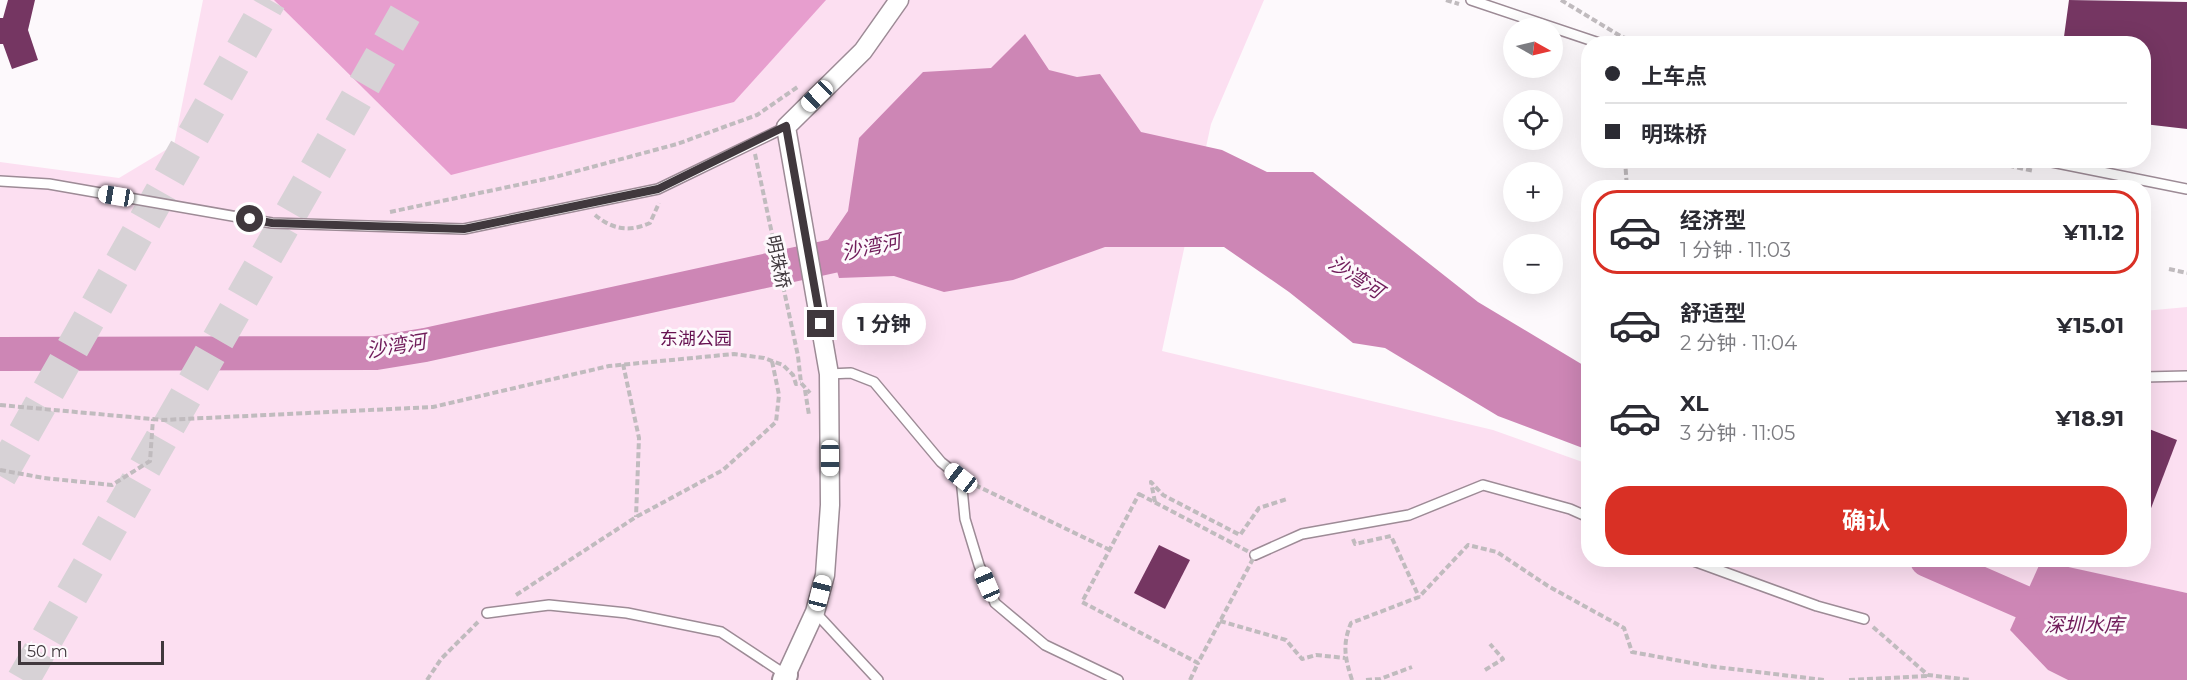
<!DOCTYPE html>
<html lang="zh">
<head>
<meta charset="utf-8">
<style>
  :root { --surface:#fff; --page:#f2f2f3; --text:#2b2b33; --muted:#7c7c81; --line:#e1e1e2; --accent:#d93025 }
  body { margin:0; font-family:Montserrat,"Noto Sans SC",sans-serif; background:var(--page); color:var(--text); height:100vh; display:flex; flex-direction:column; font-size:22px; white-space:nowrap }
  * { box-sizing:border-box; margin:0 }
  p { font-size:20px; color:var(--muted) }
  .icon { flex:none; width:33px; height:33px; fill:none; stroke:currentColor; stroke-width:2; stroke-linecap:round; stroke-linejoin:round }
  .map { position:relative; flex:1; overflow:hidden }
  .side { position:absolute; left:1581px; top:180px; width:570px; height:387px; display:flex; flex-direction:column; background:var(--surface); border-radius:24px; box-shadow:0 6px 24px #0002 }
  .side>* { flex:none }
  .top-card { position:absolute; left:1581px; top:36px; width:570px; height:132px; border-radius:24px; box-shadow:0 6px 24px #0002; display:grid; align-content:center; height:132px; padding:0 24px; background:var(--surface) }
  .needle { width:39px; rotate:98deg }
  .buttons { position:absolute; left:1503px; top:18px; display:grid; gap:12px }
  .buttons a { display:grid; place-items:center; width:60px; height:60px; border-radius:50%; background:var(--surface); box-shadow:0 6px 24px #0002; font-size:30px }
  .scale { position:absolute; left:18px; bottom:15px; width:146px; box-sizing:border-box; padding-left:6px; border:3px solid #40383d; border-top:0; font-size:16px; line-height:21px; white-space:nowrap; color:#40383d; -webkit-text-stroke:4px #fdf9fc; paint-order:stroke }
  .end { position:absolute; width:27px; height:27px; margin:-14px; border:8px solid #40383d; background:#fff; box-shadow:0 0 0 3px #fff }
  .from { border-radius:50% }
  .bubble { position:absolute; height:42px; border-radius:21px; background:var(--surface); box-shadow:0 6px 24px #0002; font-size:20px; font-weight:700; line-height:42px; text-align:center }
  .car { position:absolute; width:18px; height:36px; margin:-18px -9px; border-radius:8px; box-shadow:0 0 4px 2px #0007; background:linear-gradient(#fff 24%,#345 0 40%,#fff 0 76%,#345 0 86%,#fff 0) }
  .top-card b { display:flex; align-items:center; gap:21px; height:57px; font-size:22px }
  .top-card b+b { border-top:2px solid var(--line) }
  .top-card i { width:15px; height:15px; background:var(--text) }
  ul { padding:10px 0 0; list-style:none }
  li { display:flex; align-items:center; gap:18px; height:84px; margin:0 12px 9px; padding:0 12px; border:3px solid transparent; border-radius:24px }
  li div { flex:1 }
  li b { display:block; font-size:22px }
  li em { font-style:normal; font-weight:700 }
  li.active { border-color:var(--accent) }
  li>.icon { width:54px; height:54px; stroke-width:1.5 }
  .button { display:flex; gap:12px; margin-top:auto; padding:12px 24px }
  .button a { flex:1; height:69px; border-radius:24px; background:var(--accent); color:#fff; font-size:24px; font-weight:700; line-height:69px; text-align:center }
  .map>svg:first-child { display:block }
  .green { fill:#fcdff1 }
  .forest { fill:#e79ece }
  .water { fill:#cd86b5 }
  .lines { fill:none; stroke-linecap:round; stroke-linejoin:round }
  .river { stroke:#cd86b5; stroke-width:34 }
  .building { fill:#753662 }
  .motorway-tunnel { stroke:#d7d2d6; stroke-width:33; stroke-dasharray:33 16; stroke-linecap:butt }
  .service-casing { stroke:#9d8b96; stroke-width:12 }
  .minor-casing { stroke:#9d8b96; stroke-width:21 }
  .tertiary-casing { stroke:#9d8b96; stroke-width:26 }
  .path { stroke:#c0bbbe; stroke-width:4; stroke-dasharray:6 3; stroke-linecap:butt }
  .service { stroke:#fff; stroke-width:9 }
  .minor { stroke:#fff; stroke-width:18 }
  .tertiary { stroke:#fff; stroke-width:22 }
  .route { stroke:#40383d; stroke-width:8 }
  .labels { text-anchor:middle; stroke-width:6; stroke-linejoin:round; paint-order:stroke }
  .street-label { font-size:18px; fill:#40383d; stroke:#fdf9fc }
  .park-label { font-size:18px; fill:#661251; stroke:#fdf9fc }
  .water-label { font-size:20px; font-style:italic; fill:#701c5a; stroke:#fdf9fc }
</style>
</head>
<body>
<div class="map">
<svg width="2187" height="680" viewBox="0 0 2187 680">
  <rect width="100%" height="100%" fill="#fdf9fc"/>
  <!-- green -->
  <path class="green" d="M203,0H1264L1211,124L1162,351L1493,430L1588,464V560H2144V311L2187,307V593L2041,562L2010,630L2048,670L2068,680H0V162L119,178L174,145Z"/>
  <!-- forest -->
  <path class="forest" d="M274,0H826L734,102L451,175Z"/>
  <!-- water -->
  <g class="water">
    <path d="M1025,34L1049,70L1077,77L1100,74L1141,132L1222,150L1267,172H1313L1478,302L1588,368V450L1498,416L1385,348L1353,343L1289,292L1224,247H1105L1013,280L944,292L894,276L839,278L828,240L848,211L859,138L923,72L991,68Z"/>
    <path d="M2041,561L2187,593V680H2068L2048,670L2010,630Z"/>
  </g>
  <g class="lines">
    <!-- river -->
    <g class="river">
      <path d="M0,354L376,353L425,345L879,246"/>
      <path d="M1927,560L2023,602"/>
    </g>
  </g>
  <!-- building -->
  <g class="building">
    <path d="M8,0H35L28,30L38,60L12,69L3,44H0V18H3Z"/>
    <path d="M2069,0L2187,2V129L2144,124V44H2063Z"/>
    <path d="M2144,427L2177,440L2145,524H2144Z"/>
    <path d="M1159,545L1190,560L1165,609L1134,593Z"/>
  </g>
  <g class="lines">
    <!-- motorway-tunnel -->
    <g class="motorway-tunnel">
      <path d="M0,476L270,0"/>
      <path d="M23,680L413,0"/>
    </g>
    <defs>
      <g id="service">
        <path d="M1471,0L1602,44"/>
        <path d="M2042,160L2187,189"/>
        <path d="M0,181L49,184L272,223L464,229L658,189L786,127"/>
        <path d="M829,374L851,373L874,382L941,462L961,478L965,519L979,565L995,603L1045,645L1118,680"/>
        <path d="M2144,377L2187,376"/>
        <path d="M1255,555L1302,534L1409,515L1483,485L1570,509L1588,517"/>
        <path d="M1691,560L1817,606L1864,619"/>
        <path d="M815,612L878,680"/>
        <path d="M487,613L549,605L627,613L721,632L786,675"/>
      </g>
      <path id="minor" d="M786,675L815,612L825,575L830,505L829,374L786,127L863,51L899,0"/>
      <path id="tertiary" d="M784,680L786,675"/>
    </defs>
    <!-- service casing -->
    <use href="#service" class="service-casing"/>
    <!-- minor casing -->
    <use href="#minor" class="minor-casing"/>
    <!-- tertiary casing -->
    <use href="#tertiary" class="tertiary-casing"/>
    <!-- path -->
    <g class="path">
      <path d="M1446,0L1459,4"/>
      <path d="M1561,0L1622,37L1646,44"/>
      <path d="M755,154L798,356L801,383L810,393"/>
      <path d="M1625,160L1627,188"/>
      <path d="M1982,160L2034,171"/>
      <path d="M390,212L555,177L677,144L757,115L799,86"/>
      <path d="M595,215C613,230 630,232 650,223L659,203"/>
      <path d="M2169,269L2187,273"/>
      <path d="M623,364L639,438L636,517"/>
      <path d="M805,390L809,415"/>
      <path d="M0,405L163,420L433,407L609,366L734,354L764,358L783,365L793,375L796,384L801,383"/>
      <path d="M0,470L44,478L112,485L150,461L153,419"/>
      <path d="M975,485L1110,550"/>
      <path d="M1139,494L1255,555L1198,663L1082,602Z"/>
      <path d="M1155,502L1151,482L1163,495L1240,535L1259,508L1287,499"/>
      <path d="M1353,539L1355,544L1391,536L1419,597"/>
      <path d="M516,595L636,517L723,470L754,442L776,422L779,395L772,361"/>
      <path d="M1220,621L1286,640L1302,659L1316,655L1345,658"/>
      <path d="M1873,627L1928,675L1970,680"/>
      <path d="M1485,670L1503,659L1490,644"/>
      <path d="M427,680L441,659L478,622"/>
      <path d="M1190,680L1198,663"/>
      <path d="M1352,680C1345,658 1342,645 1351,623L1419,597L1468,545L1497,552L1548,586L1624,628L1632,652L1708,666L1824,680"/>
      <path d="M1366,680L1380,679L1412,667"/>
      <path d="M1849,680L1928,676"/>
    </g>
    <!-- service -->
    <use href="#service" class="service"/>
    <!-- minor -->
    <use href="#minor" class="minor"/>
    <!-- tertiary -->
    <use href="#tertiary" class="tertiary"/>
  </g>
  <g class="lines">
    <!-- route -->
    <path class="route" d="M250,219L272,223L464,229L658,189L786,126L821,324"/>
  </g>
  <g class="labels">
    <!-- street labels -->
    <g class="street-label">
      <text transform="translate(778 262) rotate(78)" y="6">明珠桥</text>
    </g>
    <!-- park labels -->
    <g class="park-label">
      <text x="696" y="345">东湖公园</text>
    </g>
    <!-- water labels -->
    <g class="water-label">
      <text transform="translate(871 247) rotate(-12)" y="7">沙湾河</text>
      <text transform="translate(1356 277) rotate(33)" y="7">沙湾河</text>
      <text transform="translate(396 346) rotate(-9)" y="7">沙湾河</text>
      <text x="2084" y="632">深圳水库</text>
    </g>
  </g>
</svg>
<div class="buttons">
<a><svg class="needle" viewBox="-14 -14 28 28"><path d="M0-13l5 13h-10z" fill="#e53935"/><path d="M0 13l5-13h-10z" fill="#7c7c81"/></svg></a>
<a><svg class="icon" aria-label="locate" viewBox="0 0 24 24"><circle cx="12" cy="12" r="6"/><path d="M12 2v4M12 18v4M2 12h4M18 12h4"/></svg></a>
<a>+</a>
<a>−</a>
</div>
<div class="scale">50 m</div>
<i class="end from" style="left:250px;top:219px"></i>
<i class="end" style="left:821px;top:324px"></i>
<div class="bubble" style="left:842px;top:303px;width:84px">1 分钟</div>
<i class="car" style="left:817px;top:96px;rotate:226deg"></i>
<i class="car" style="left:116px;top:196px;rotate:280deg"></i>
<i class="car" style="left:830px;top:458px;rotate:180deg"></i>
<i class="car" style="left:961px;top:478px;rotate:308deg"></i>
<i class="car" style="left:987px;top:584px;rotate:337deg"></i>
<i class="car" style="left:820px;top:593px;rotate:14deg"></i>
<div class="top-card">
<b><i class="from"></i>上车点</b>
<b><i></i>明珠桥</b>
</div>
<section class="side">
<ul>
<li class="active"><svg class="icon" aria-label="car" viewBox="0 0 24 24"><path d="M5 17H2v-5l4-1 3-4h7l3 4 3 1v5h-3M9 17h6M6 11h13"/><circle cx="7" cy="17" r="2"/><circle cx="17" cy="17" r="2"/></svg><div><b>经济型</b><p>1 分钟 · 11:03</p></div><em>¥11.12</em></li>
<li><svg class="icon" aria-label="car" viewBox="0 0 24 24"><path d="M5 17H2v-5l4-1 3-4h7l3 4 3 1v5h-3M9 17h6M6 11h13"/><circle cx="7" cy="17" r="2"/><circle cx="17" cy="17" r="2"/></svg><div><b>舒适型</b><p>2 分钟 · 11:04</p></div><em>¥15.01</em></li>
<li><svg class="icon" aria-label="car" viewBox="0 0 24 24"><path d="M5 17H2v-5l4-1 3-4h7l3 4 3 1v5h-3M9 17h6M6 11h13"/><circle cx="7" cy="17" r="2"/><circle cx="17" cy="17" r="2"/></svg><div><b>XL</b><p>3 分钟 · 11:05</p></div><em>¥18.91</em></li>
</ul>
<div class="button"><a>确认</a></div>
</section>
</div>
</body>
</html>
